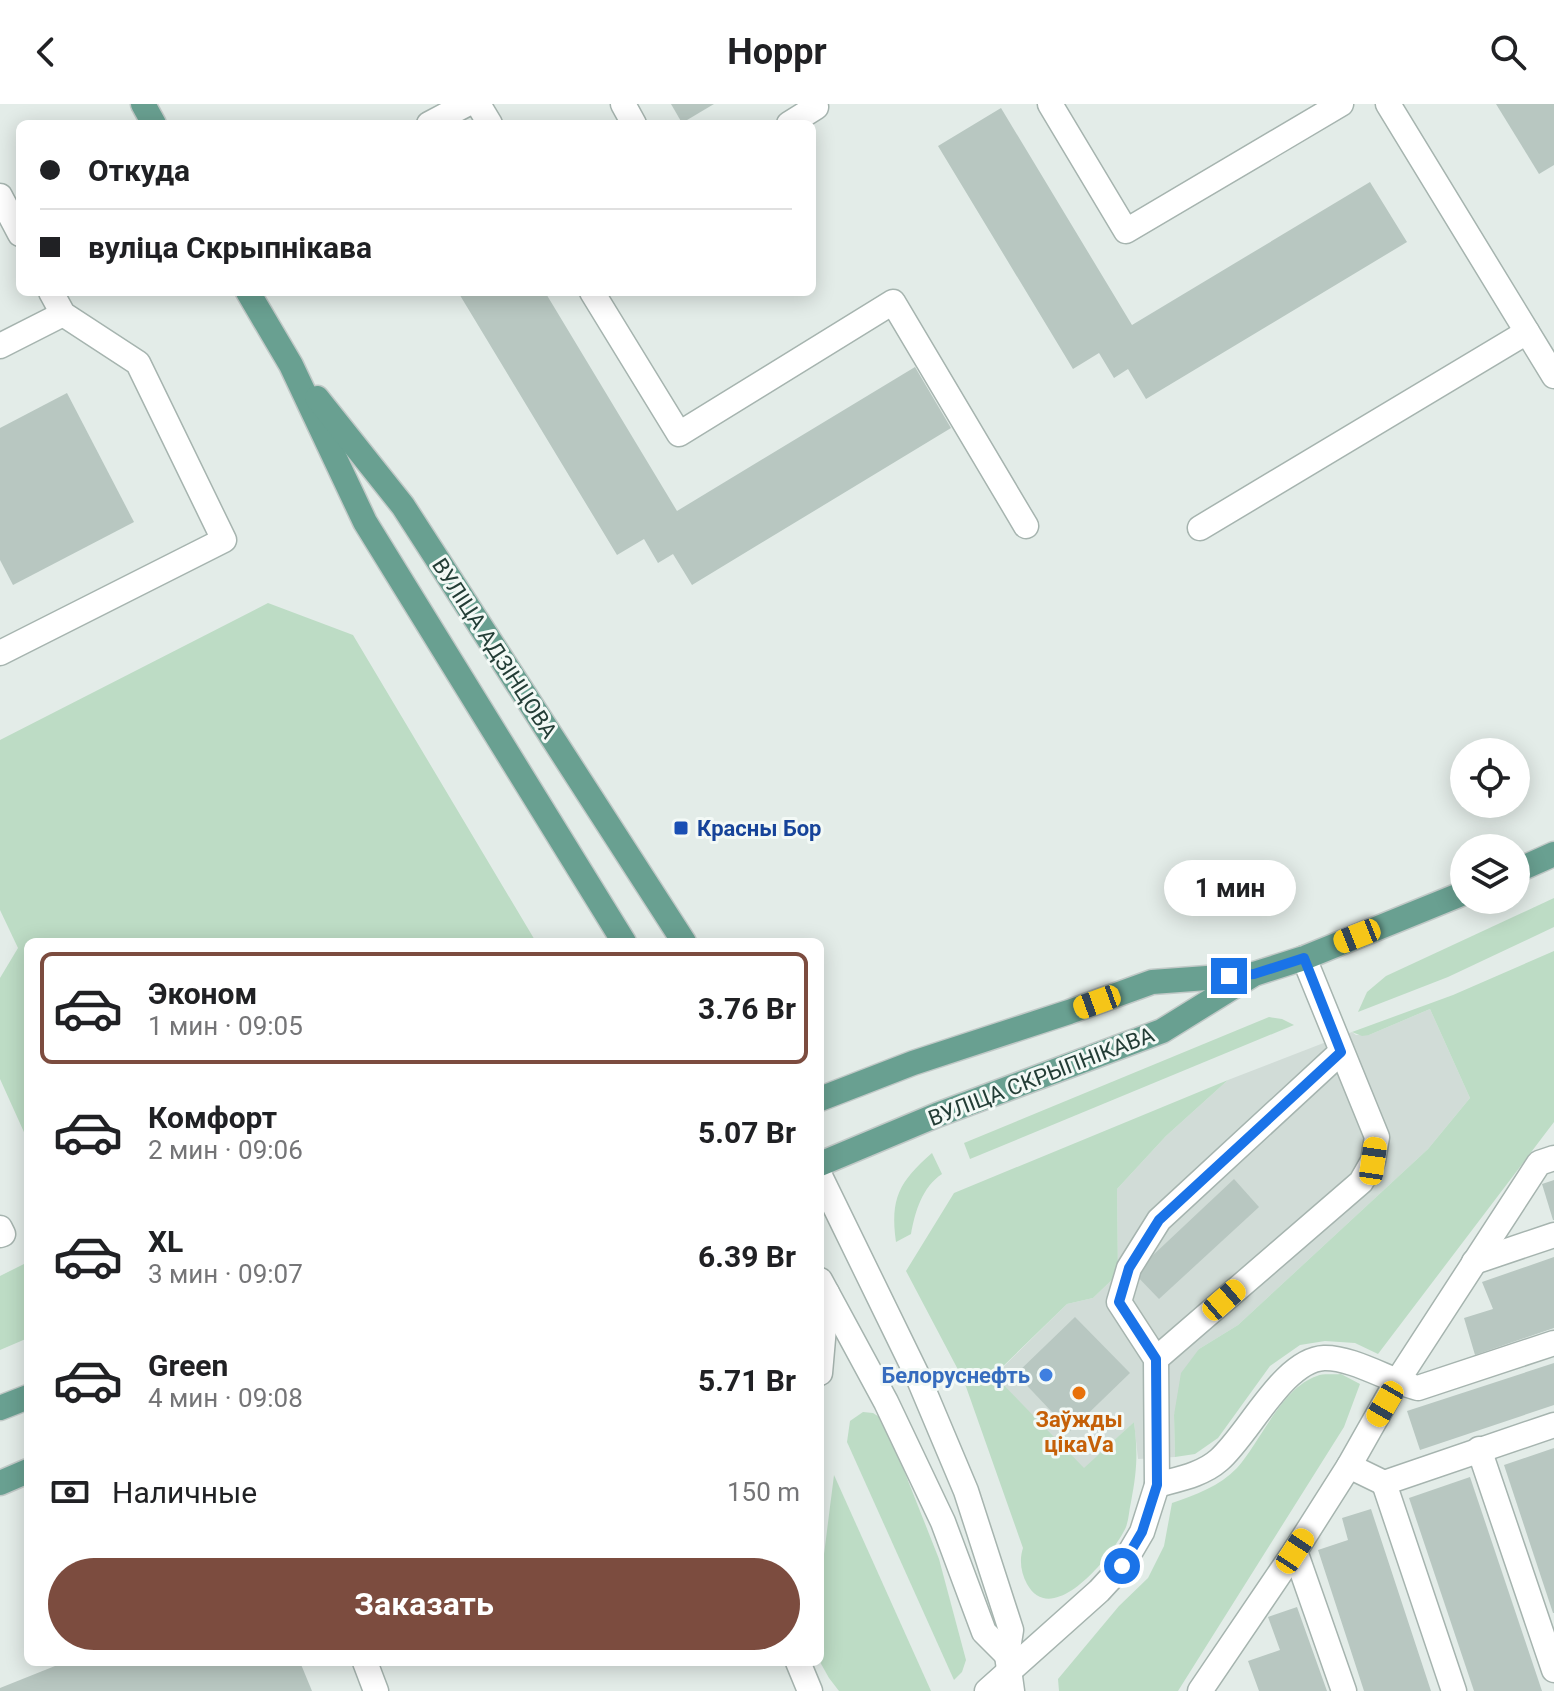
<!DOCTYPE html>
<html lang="ru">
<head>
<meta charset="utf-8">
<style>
  :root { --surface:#fff; --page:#f6f6f6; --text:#202124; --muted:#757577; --line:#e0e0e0; --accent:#7c4c3f }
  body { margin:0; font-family:Roboto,sans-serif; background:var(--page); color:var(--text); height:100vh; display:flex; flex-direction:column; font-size:30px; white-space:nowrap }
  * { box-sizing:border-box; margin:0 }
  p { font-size:26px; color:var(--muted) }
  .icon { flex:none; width:44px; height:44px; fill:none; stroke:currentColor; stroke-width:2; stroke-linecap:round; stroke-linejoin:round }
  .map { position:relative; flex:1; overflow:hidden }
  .panel { position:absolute; left:24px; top:834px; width:800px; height:728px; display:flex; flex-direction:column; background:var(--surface); border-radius:12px; box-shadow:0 4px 20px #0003 }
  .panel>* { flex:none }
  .top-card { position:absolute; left:16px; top:16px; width:800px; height:176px; border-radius:12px; box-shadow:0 4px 20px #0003; display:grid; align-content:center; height:176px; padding:0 24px; background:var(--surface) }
  .buttons { position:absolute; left:1450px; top:634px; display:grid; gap:16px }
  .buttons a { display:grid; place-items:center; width:80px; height:80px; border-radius:50%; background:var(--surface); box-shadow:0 4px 20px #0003; font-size:40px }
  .end { position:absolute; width:36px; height:36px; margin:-18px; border:10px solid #1a73e8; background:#fff; box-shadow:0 0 0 4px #fff }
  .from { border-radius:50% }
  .bubble { position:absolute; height:56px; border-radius:28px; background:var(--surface); box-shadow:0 4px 20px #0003; font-size:26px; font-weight:700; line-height:56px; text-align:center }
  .car { position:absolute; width:24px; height:48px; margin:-24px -12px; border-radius:10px; box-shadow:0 0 6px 2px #0007; background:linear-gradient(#f5c518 24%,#345 0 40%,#f5c518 0 76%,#345 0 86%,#f5c518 0) }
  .top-card b { display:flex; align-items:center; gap:28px; height:76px; font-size:30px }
  .top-card b+b { border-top:2px solid var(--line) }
  .top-card i { width:20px; height:20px; background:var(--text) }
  ul { padding:14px 0 0; list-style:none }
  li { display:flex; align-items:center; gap:24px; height:112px; margin:0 16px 12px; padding:0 8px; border:4px solid transparent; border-radius:12px }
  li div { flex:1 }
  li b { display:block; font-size:30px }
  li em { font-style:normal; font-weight:700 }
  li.active { border-color:var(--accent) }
  li>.icon { width:72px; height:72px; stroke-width:1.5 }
  .pay { display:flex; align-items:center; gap:20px; height:88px; padding:0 24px; font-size:30px }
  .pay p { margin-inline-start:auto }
  .button { display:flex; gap:16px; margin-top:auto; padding:16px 24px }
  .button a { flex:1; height:92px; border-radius:48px; background:var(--accent); color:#fff; font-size:32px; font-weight:700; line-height:92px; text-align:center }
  header { display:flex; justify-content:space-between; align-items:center; height:104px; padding:0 24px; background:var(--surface); font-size:36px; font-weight:700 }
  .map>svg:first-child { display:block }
  .built { fill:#d1dcd7 }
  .green { fill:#bddcc5 }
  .building { fill:#b8c7c1 }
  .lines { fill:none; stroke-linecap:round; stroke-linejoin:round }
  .minor-casing { stroke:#a6b4af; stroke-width:27 }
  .major-casing { stroke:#c1c9c7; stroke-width:27 }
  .minor { stroke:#fff; stroke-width:24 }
  .major { stroke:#69a091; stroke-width:24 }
  .route { stroke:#1a73e8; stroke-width:10 }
  .transit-dot { fill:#1a4fb4; stroke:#f3f9f6; stroke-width:3 }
  .shop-dot { fill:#3f7fe0; stroke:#f3f9f6; stroke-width:3 }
  .food-dot { fill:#e8710a; stroke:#f3f9f6; stroke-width:3 }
  .labels { text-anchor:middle; stroke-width:6; stroke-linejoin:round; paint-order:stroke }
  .street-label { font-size:22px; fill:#233d36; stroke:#f3f9f6 }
  .transit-label { font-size:22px; font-weight:bold; fill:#164399; stroke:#f3f9f6; text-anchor:start }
  .shop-label { font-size:22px; font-weight:bold; fill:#366cbe; stroke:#f3f9f6; text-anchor:end }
  .food-label { font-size:22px; font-weight:bold; fill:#c56008; stroke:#f3f9f6 }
</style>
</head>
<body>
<header><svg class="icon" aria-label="back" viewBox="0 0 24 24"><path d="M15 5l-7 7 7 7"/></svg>Hoppr<svg class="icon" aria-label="search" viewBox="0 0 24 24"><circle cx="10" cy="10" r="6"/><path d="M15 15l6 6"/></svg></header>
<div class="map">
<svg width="1554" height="1587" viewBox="0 0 1554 1587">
  <rect width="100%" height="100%" fill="#e3ece8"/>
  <!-- built -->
  <path class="built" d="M1430,905L1470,994L1428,1045L1238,1221L1199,1245L1174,1311L1175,1353L1138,1355L1134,1318L1084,1365L994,1272L1067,1200L1093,1194L1118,1170L1117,1085L1166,1032L1228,976L1352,928L1356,931H1369Z"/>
  <!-- green -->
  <g class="green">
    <path d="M268,499L353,531L536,838H28V1037L0,975V874L18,844L0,806V636Z"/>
    <path d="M1554,794V823L1448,873L1358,908L1367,888L1386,872Z"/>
    <path d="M1554,847V1018L1378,1250L1355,1239L1325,1237L1300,1241L1270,1262L1218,1334L1195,1350L1175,1353L1174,1311L1181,1269L1199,1245L1238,1221L1428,1045L1470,994L1430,905L1369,931L1362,932L1352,928L1453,891Z"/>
    <path d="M1269,913L1282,915L1294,921L970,1055L964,1039Z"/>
    <path d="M1228,976L1166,1032L1117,1085L1118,1170L1093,1194L1067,1200L994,1271L1084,1364L1134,1318C1138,1349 1137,1367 1131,1398C1129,1406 1129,1415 1126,1423C1115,1448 1053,1527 1027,1480C1021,1469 1019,1456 1023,1444L964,1277L906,1167L954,1089Z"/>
    <path d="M932,1049L942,1070C922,1083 915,1108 911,1130L896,1138C890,1094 899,1078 932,1049Z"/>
    <path d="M28,1158V1234L0,1246V1172Z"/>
    <path d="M1341,1270L1360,1280L1344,1323L1178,1587H1059L1058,1575L1119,1502L1148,1474L1164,1442L1172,1399C1195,1391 1220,1382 1237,1364C1260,1339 1281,1284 1317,1272C1323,1269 1334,1271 1341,1270Z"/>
    <path d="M863,1308L873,1309L884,1316L939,1455L966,1556L962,1568L954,1576L847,1338L850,1317Z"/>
    <path d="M834,1371L931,1587H839L829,1574L820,1558V1482Z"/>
  </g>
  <!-- building -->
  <g class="building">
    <path d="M671,0H714L682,19Z"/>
    <path d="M1496,0H1554V61L1539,70Z"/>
    <path d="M1001,4L1132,221L1370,78L1407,138L1146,295L1128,265L1114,274L1099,249L1073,265L938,42Z"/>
    <path d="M458,188H545L677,407L915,263L951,324L692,481L673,450L658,459L644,435L617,451Z"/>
    <path d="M67,289L134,418L13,481L0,456V324Z"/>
    <path d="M1234,1075L1259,1103L1159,1195L1134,1169Z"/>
    <path d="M1554,1076V1116H1553L1542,1080Z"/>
    <path d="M1554,1153V1224L1475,1251L1464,1214L1493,1205L1482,1178Z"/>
    <path d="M1075,1213L1130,1269L1070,1327L1016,1270Z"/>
    <path d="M1554,1259V1301L1420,1346L1407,1307Z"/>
    <path d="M1554,1344V1509H1553L1504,1361Z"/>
    <path d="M1470,1373L1542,1587H1474L1409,1394Z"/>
    <path d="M1371,1405L1431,1587H1364L1318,1446L1348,1436L1342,1414Z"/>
    <path d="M1297,1503L1327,1587H1259L1248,1557L1280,1546L1268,1513Z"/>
    <path d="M65,1558H300L312,1587H0V1584Z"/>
  </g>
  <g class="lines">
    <defs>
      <g id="minor">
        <path d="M478,0L490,20"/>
        <path d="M623,0L634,20"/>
        <path d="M1050,0L1126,127L1341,0"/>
        <path d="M1388,0L1554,272"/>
        <path d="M429,20L467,0"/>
        <path d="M789,20L816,3"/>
        <path d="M0,92L20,130"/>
        <path d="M592,188L679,330L893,198L1026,422"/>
        <path d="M0,242L63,210"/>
        <path d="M1200,424L1527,228"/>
        <path d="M0,549L224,436L138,259L63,210L51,188"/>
        <path d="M820,1072L918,1273L966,1387L1011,1526L1007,1551L1012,1587"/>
        <path d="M0,1124L3,1130L0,1131"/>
        <path d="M1474,1158L1554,1131"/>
        <path d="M820,1176L886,1298L943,1418L984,1528L1007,1551"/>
        <path d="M1156,1255L1361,1078L1373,1057L1377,1033L1304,854"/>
        <path d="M820,1269L827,1189"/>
        <path d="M1479,1345L1554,1566"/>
        <path d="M1349,1362L1384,1379L1554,1321"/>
        <path d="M1384,1379L1454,1587"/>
        <path d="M1157,1381C1178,1375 1202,1371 1219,1356C1249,1330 1283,1256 1324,1254C1352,1253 1390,1277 1418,1284L1554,1239"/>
        <path d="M1295,1447L1344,1587"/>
        <path d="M365,1558L376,1587"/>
        <path d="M798,1558L810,1587"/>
        <path d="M987,1587L1099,1487L1122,1462L1142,1428L1157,1381L1156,1255L1119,1198L1129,1164L1159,1116L1341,948"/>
        <path d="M1200,1587L1295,1447L1349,1362L1396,1279L1539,1059L1554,1054"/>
      </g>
      <g id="major">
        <path d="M143,0L154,20"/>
        <path d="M248,188L291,261L365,418L624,838"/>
        <path d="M317,294L403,402L684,838"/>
        <path d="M1516,767L1554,750"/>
        <path d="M820,995L913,959L1069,908L1152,878L1248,871"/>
        <path d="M820,1060L937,1011L1162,927L1254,870L1304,854L1464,789"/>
        <path d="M0,1304L28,1293"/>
        <path d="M0,1379L28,1367"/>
      </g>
    </defs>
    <!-- minor casing -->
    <use href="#minor" class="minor-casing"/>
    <!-- major casing -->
    <use href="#major" class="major-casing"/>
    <!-- minor -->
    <use href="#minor" class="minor"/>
    <!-- major -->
    <use href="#major" class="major"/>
  </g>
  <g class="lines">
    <!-- route -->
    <path class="route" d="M1122,1462L1142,1428L1157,1381L1156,1255L1119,1198L1129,1164L1159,1116L1341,948L1304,854L1254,870L1229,872"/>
  </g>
  <!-- markers -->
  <rect class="transit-dot" x="673" y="716" width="16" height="16" rx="4"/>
  <circle class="shop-dot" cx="1046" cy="1271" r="8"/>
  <circle class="food-dot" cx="1079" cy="1289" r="8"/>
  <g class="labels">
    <!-- street labels -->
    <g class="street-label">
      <text transform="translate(495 544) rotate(57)" y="8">ВУЛІЦА АДЗІНЦОВА</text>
      <text transform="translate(1041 972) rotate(-21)" y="8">ВУЛІЦА СКРЫПНІКАВА</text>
    </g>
    <!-- transit labels -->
    <g class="transit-label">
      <text x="697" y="732">Красны Бор</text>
    </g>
    <!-- shop labels -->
    <g class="shop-label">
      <text x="1030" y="1279">Белоруснефть</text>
    </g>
    <!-- food labels -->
    <g class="food-label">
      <text x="1079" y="1323">Заўжды<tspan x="1079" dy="25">цікаVа</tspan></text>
    </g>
  </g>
</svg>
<div class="buttons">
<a><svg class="icon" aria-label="locate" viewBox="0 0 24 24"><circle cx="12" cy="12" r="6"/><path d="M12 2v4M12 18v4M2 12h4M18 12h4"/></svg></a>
<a><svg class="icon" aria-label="layers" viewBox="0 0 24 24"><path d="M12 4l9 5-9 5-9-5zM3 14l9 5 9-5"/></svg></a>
</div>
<i class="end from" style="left:1122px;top:1462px"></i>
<i class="end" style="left:1229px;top:872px"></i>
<div class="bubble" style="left:1164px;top:756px;width:132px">1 мин</div>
<i class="car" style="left:1357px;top:832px;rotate:248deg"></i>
<i class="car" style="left:1097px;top:898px;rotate:250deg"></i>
<i class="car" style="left:1373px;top:1057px;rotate:8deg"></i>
<i class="car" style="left:1224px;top:1196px;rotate:49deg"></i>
<i class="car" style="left:1385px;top:1300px;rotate:210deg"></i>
<i class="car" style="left:1295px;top:1447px;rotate:33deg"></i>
<div class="top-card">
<b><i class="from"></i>Откуда</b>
<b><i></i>вуліца Скрыпнікава</b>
</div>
<section class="panel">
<ul>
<li class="active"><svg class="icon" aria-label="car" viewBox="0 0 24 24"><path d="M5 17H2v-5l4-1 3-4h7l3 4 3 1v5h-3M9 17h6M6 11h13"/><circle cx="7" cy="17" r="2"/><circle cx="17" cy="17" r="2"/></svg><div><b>Эконом</b><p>1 мин · 09:05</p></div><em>3.76 Br</em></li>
<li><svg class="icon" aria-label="car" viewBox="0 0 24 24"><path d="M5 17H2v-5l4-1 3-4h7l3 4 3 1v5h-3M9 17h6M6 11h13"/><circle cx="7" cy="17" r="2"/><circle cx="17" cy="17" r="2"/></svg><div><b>Комфорт</b><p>2 мин · 09:06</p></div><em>5.07 Br</em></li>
<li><svg class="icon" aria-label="car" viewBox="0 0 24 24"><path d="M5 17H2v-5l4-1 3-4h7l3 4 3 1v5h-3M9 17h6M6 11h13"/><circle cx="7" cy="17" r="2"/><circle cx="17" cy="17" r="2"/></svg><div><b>XL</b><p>3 мин · 09:07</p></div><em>6.39 Br</em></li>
<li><svg class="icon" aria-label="car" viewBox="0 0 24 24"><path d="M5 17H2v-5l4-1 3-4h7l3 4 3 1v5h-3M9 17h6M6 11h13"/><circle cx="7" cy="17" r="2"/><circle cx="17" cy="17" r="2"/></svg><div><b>Green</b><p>4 мин · 09:08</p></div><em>5.71 Br</em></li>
</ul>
<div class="pay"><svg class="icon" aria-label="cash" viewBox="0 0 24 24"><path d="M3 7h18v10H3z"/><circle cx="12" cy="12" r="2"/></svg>Наличные<p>150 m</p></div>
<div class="button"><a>Заказать</a></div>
</section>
</div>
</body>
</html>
